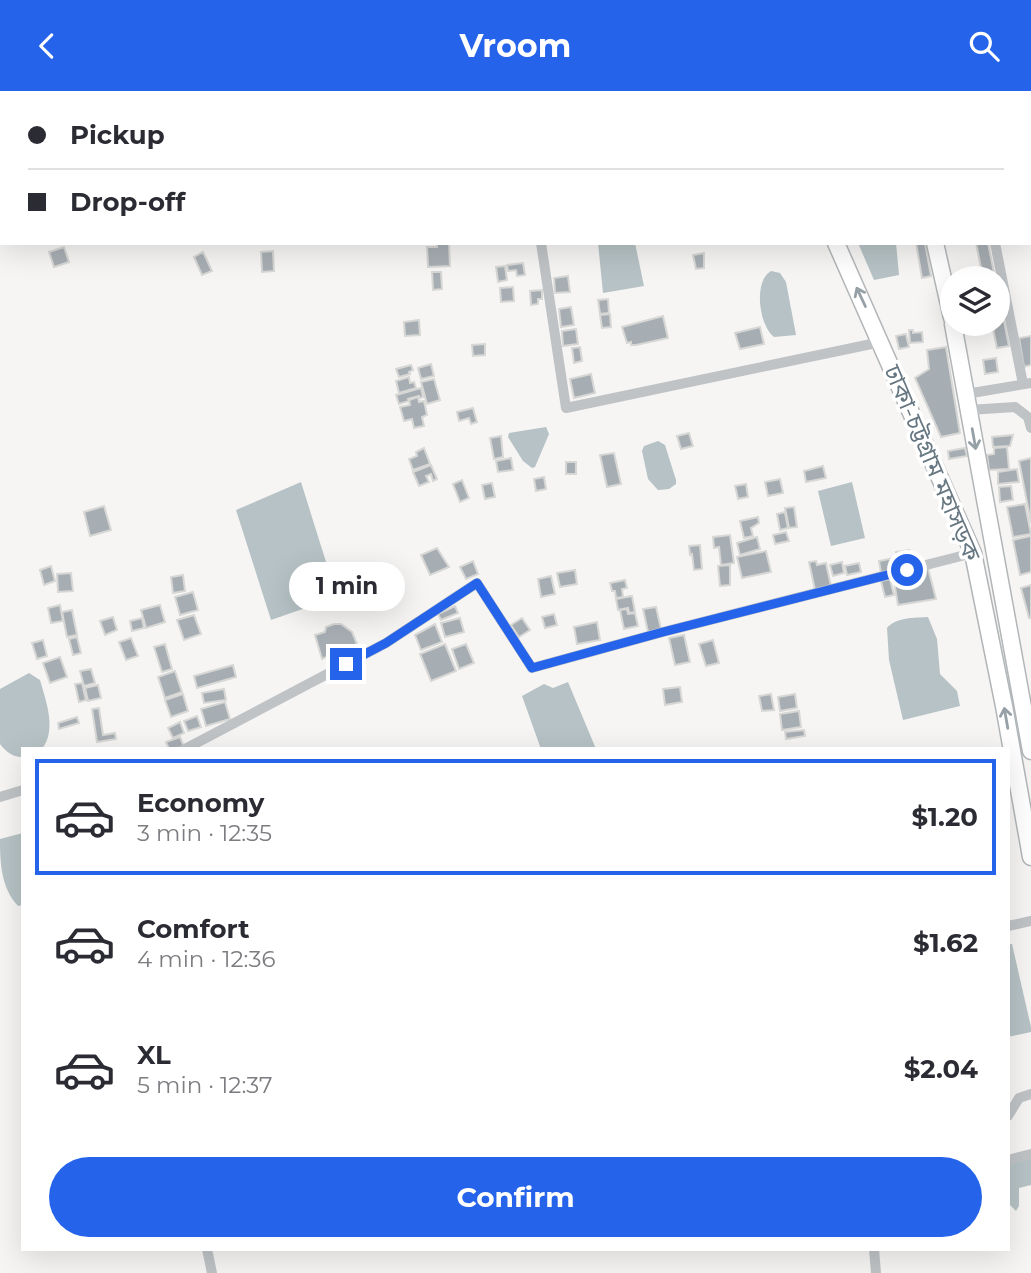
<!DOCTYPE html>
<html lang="en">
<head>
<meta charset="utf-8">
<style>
  :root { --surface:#fff; --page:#f2f2f3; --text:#2b2b33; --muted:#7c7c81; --line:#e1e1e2; --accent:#2563eb }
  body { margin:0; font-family:Montserrat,"Noto Sans Bengali",sans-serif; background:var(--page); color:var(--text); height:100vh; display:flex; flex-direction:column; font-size:26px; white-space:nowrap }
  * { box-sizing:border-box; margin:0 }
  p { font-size:23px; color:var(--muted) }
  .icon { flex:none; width:38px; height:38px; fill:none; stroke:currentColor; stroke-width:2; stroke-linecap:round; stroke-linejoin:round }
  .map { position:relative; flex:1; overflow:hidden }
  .panel { position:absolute; left:21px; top:656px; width:989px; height:504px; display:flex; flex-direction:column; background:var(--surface); border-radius:0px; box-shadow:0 7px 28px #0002 }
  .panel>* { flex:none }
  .top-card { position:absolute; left:0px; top:0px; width:1032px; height:154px; box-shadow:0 7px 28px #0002; display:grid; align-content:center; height:154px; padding:0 28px; background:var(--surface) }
  .fabs { position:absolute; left:940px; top:175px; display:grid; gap:14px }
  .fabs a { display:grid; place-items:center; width:70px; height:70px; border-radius:50%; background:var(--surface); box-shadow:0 7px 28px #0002; font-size:35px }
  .end { position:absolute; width:32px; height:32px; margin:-16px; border:9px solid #2563eb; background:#fff; box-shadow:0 0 0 4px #fff }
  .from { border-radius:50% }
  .bubble { position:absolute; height:49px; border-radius:24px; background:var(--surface); box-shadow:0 7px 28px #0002; font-size:23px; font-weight:700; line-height:49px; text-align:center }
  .top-card b { display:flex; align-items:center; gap:24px; height:66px; font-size:26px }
  .top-card b+b { border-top:2px solid var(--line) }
  .top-card i { width:18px; height:18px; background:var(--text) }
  ul { padding:12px 0 0; list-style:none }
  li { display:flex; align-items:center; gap:21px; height:116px; margin:0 14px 10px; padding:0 14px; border:4px solid transparent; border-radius:0px }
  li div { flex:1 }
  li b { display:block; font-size:26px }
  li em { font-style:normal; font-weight:700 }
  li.active { border-color:var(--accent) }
  li>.icon { width:63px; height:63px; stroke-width:1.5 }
  .button { display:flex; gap:14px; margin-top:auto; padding:14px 28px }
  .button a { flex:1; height:80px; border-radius:42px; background:var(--accent); color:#fff; font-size:28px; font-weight:700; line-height:80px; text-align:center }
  header { display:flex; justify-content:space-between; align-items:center; height:91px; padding:0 28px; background:var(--accent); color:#fff; font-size:32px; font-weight:700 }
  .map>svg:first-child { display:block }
  .water { fill:#b6c2c5 }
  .building { fill:#a7aeb3; stroke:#d7d7d5; stroke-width:2 }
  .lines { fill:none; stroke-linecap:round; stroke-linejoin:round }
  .highway-casing { stroke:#b2b6b8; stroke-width:19 }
  .minor { stroke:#bfc3c6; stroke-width:10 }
  .highway { stroke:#fff; stroke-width:16 }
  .oneway { stroke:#95a0a7 }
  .route { stroke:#2563eb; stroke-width:9 }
  .labels { text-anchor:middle; stroke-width:7; stroke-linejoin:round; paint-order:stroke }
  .street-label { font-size:24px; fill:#677781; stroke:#fff }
</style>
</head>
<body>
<header><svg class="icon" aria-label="back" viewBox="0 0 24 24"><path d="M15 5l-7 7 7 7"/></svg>Vroom<svg class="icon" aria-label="search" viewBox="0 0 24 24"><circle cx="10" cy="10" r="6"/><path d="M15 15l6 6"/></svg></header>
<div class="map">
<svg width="1031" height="1182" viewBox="0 0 1031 1182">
  <rect width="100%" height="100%" fill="#f6f5f3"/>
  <!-- water -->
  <g class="water">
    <path d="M598,152H635L644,195L603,202Z"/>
    <path d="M858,152H896L899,184L874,189Z"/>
    <path d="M771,180L780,182L786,191L796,244L774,246C759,235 753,190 771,180Z"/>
    <path d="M546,336L549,343L535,376L532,377L523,370L508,346L509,342Z"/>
    <path d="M658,350L665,354L676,389V393L669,398L658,399L648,388L642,360L644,355Z"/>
    <path d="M301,391L337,506L271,529L236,419Z"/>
    <path d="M852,391L865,447L831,455L818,400Z"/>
    <path d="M928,526L937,548L940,583L957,600L960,615L903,629L889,569L887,537C896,526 915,527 928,526Z"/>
    <path d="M29,582L40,589C46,610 57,639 42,658H23V666C14,667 5,660 0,653V598Z"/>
    <path d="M568,591L596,658H541L522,605L544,593L553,597Z"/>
    <path d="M23,742V814L18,815C1,797 0,772 0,748Z"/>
    <path d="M1008,853H1012L1031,936V941L1008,946Z"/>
    <path d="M1031,1067V1094L1019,1097V1115L1016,1120L1008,1112V1074Z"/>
  </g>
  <!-- building -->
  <g class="building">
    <path d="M916,152H925L931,185L922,187Z"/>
    <path d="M976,152H988L995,187H983Z"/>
    <path d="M437,153H449L450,175L428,176L427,156H437Z"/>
    <path d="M64,156L69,171L54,176L49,161Z"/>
    <path d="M273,160L274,180L262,181L261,161Z"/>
    <path d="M203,161L212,180L202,184L194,166Z"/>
    <path d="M704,162V177L696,178L693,164Z"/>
    <path d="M523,172L525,184L517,185L516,179L508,180L507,174Z"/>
    <path d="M505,175L507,189L498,191L496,176Z"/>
    <path d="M432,181H441L442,198L433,199Z"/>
    <path d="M568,185L570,201L555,202L554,187Z"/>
    <path d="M513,196L514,210L501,211L500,197Z"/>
    <path d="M542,199V208H538V213L531,214L530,200Z"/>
    <path d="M998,200L1009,255L997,257L992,233H998Z"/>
    <path d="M608,208L609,222L600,223L598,209Z"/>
    <path d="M571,216L574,234L561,236L559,218Z"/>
    <path d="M610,223L611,236L602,237L600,224Z"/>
    <path d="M663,225L668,247L636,254H631V251L627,252L622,236Z"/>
    <path d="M419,229L420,244L405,245L404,231Z"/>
    <path d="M760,236L764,253L740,258L735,242Z"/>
    <path d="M576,238L578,253L563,255L562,240Z"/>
    <path d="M909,239H913V242L922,241L923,251L910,252Z"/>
    <path d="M906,243L909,256L899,258L896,245Z"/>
    <path d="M1031,245V274L1024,276L1019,247Z"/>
    <path d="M485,253V264L473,265L472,254Z"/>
    <path d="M580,256L582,270L574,272L572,257Z"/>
    <path d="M946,256L960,342L941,346L915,287L929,278L927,259Z"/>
    <path d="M996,267L998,281L985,283L983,269Z"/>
    <path d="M431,273L434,285L421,288L418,277Z"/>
    <path d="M411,274L413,279L409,281L410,283L399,286L396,278Z"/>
    <path d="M591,283L595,302L574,307L570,288Z"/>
    <path d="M409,286L410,292L414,291L416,297L399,302L396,290Z"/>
    <path d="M434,288L440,309L427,313L421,291Z"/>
    <path d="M421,297L423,306L420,307L419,305L408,308L409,310L399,313L396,304Z"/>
    <path d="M418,306L419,311L424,310L427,324L422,326L424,335L414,337L412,328L404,330L400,316L410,314L409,309Z"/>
    <path d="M473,317L477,331L471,333L469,327L459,330L457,321Z"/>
    <path d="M689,342L693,355L681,358L677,345Z"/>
    <path d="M1013,344L1010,355L993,356L992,346Z"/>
    <path d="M501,345L503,366L494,368L490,347Z"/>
    <path d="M1007,356L1009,378L989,379L987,364L994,363V357Z"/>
    <path d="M424,357L430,373L413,379L409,368L417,365L416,361Z"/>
    <path d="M965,357L967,365L949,368L948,360Z"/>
    <path d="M614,362L621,393L607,396L600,364Z"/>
    <path d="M511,367L513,379L498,381L496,370Z"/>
    <path d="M1031,367V432L1019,370Z"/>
    <rect x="566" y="371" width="10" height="12"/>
    <path d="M431,374L437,388L433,390L431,383L426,385L429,391L419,395L413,381Z"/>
    <path d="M823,375L826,387L806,391L804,380Z"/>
    <path d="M1017,378L1019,391L998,393V381Z"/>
    <path d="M544,386L546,398L536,400L534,388Z"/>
    <path d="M780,388L783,402L768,405L765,391Z"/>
    <path d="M462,389L469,407L460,411L453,393Z"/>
    <path d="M492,392L495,406L485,408L482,394Z"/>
    <path d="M746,393L748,406L738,408L735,395Z"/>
    <path d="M1011,395L1013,409L1000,411L999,396Z"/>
    <path d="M1025,413L1031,443L1013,446L1007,416Z"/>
    <path d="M104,415L111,439L90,445L84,421Z"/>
    <path d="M794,416L797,436L789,437L785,417Z"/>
    <path d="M785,421L788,437L780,439L777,423Z"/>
    <path d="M758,426L759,432L751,437L753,445L744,447L740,430Z"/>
    <path d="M786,441L789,450L775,453L773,444Z"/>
    <path d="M730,444L734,472L721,474L719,456L714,457L713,446Z"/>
    <path d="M1031,445V481L1020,484L1013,449Z"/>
    <path d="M757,446L760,458L740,464L737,452Z"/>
    <path d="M700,454L702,478L694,479L692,463L690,464L689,455Z"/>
    <path d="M437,457L449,476L430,484L421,464Z"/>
    <path d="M909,459L913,474L899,477L896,461Z"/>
    <path d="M766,460L771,481L742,487L737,466Z"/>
    <path d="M894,467L896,479L881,482L879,470Z"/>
    <path d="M473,470L478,483L466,488L460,476Z"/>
    <path d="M816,470L817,474L826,472L831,495L815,499L809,471Z"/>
    <path d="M842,471L844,482L833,485L830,474Z"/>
    <path d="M859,472L861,481L847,484L845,475Z"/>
    <path d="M730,474V494L720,495L718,475Z"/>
    <path d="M51,475L55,490L44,494L40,479Z"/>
    <path d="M928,477L936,508L898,514L893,485Z"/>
    <path d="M575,479L577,493L560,496L557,482Z"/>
    <path d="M71,482L73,500L58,501L57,483Z"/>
    <path d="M183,484L185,500L173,502L171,486Z"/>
    <path d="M551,485L555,503L541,506L538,488Z"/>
    <path d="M890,488L894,504L885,506L881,490Z"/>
    <path d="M625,489L627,497L622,498L623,506L616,507L615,500H612L610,492Z"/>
    <path d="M1031,494V527H1029L1021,497Z"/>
    <path d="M193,501L198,519L180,524L175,506Z"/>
    <path d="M632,505L635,521L629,522L628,517L618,519L616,508Z"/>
    <path d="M60,514L63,530L51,532L48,517Z"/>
    <path d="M160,514L165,531L146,537L141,519Z"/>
    <path d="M455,515L458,522L441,529L438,523Z"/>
    <path d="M656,516L661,538L648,541L643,518Z"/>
    <path d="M627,518L628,523L635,522L638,535L624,538L620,519Z"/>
    <path d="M72,519L77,544L67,546L62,521Z"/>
    <path d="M554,523L557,534L545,537L542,526Z"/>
    <path d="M194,524L201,543L184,549L177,529Z"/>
    <path d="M113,526L117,539L105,544L100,530Z"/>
    <path d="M142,527L144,537L132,540L130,530Z"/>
    <path d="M460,527L464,541L445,546L441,532Z"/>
    <path d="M522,527L530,539L519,546L511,534Z"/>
    <path d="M597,531L600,549L577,553L574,536Z"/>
    <path d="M334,533H341L352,541L357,553L322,568L315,544L325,541L326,536Z"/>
    <path d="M435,533L442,551L421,559L415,544Z"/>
    <path d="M684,544L690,571L675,574L669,547Z"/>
    <path d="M77,546L81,562L73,564L69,548Z"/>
    <path d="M131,547L138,565L126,569L119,551Z"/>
    <path d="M43,549L47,565L37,568L32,552Z"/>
    <path d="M713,549L719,572L706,575L699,553Z"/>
    <path d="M165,553L172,578L162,581L154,556Z"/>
    <path d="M445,553L456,580L431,590L420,563Z"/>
    <path d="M466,553L474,572L459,578L452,558Z"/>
    <path d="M60,566L67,586L50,592L43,572Z"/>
    <path d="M233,574L236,586L197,597L194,585Z"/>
    <path d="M91,578L95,592L84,595L80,580Z"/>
    <path d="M175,580L182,601L165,607L158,586Z"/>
    <path d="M82,592L86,609L79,611L75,593Z"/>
    <path d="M98,594L101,607L88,610L85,597Z"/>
    <path d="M680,596L682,611L665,614L663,598Z"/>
    <path d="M224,598L226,609L204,612L202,602Z"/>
    <path d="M183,603L188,620L171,626L165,609Z"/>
    <path d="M771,603L774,619L762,620L759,605Z"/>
    <path d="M795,603L797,617L780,620L778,606Z"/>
    <path d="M225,611L230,628L206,635L201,618Z"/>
    <path d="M99,617L103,644L115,642L116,648L97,651L92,618Z"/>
    <path d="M799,620L801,636L782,639L780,623Z"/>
    <path d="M197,625L201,636L188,640L184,630Z"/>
    <path d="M77,626L79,632L59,638L58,632Z"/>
    <path d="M180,631L184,642L173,647L168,637Z"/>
    <path d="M804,639L805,645L786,648L785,641Z"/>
    <path d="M180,646L184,656L169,658L166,651Z"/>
  </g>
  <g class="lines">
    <defs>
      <g id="highway">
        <path d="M766,0V2"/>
        <path d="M887,0V2"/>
        <path d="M836,152L973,462L1004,615L1031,766"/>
        <path d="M935,152L952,227"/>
        <path d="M953,233L1031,660"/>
      </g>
    </defs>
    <!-- highway casing -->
    <use href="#highway" class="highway-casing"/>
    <!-- minor -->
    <g class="minor">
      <path d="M942,2L947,0"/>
      <path d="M1031,146V147"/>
      <path d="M541,152L566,317L881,251"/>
      <path d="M995,152L1023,293"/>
      <path d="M966,303L1031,292"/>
      <path d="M969,319L1015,316L1028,326L1031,337"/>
      <path d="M185,658L386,552L477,492L532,577L663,541L973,462"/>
      <path d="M0,706L23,699"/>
      <path d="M1008,835L1031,830"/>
      <path d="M1008,1025L1019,1007L1031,1003"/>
      <path d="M1008,1069L1031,1063"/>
      <path d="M207,1158L212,1182"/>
      <path d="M874,1158L876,1182"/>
    </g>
    <!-- highway -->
    <use href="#highway" class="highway"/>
  </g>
  <!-- one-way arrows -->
  <defs><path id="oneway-shaft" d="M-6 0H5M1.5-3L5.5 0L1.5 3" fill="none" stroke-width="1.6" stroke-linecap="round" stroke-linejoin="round" transform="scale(1.75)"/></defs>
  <g class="oneway">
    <use href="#oneway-shaft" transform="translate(861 206) rotate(-115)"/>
    <use href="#oneway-shaft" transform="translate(974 348) rotate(80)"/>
    <use href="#oneway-shaft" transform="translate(1006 627) rotate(-100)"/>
  </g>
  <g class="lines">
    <!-- route -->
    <path class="route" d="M346,573L386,552L477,492L532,577L663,541L907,479"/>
  </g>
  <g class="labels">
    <!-- street labels -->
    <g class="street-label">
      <text transform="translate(932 372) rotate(67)" y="8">ঢাকা-চট্টগ্রাম মহাসড়ক</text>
    </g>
  </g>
</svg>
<div class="fabs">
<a><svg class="icon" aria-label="layers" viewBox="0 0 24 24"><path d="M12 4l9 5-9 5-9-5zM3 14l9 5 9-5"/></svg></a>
</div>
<i class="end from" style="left:907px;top:479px"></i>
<i class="end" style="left:346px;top:573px"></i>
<div class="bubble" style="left:289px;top:471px;width:116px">1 min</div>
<div class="top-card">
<b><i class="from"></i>Pickup</b>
<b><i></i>Drop-off</b>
</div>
<section class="panel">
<ul>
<li class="active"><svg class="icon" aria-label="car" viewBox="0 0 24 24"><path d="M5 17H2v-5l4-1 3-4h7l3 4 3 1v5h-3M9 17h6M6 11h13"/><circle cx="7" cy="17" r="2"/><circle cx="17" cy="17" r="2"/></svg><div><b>Economy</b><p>3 min · 12:35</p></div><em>$1.20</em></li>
<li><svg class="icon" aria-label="car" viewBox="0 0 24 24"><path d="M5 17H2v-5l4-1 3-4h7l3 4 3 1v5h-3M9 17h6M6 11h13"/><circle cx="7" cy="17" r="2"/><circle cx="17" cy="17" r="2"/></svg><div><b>Comfort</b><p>4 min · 12:36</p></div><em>$1.62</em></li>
<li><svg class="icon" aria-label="car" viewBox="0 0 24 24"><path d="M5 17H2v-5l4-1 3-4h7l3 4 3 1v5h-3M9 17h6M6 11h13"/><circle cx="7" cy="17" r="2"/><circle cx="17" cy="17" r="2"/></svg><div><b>XL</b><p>5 min · 12:37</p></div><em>$2.04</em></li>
</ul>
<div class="button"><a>Confirm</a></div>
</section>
</div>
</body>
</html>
